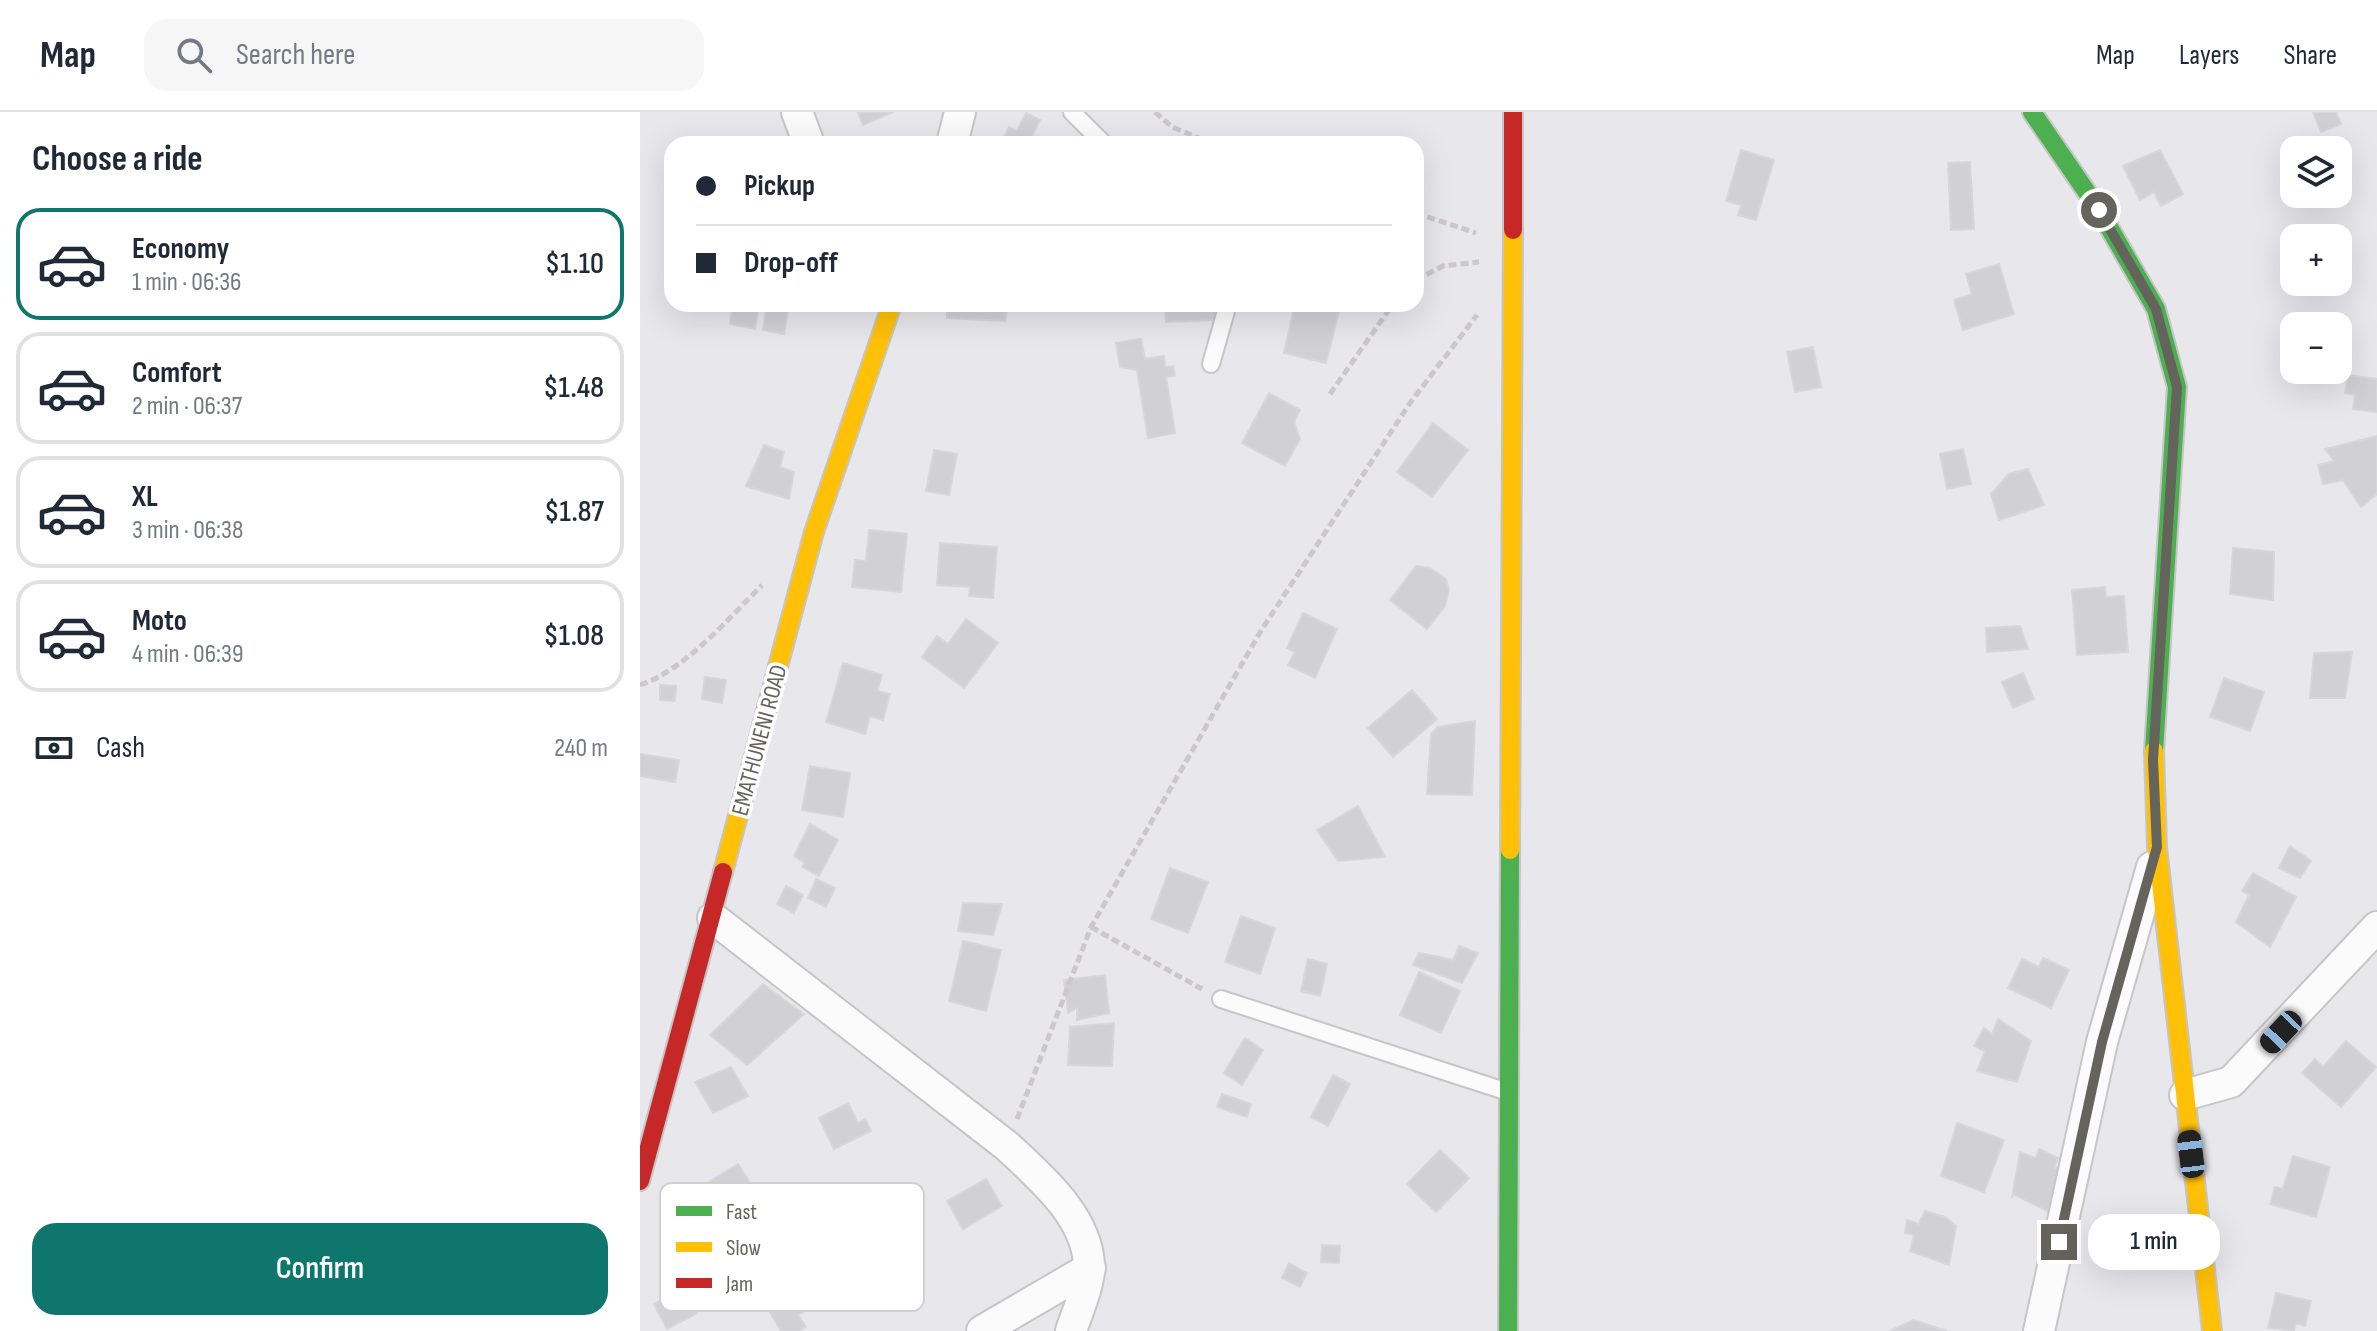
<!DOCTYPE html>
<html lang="en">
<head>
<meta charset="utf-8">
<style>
  :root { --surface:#fff; --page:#f6f6f7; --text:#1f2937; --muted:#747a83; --line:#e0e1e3; --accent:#0f766e }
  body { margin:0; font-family:"Sofia Sans Condensed",sans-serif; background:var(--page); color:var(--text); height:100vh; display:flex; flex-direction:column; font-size:30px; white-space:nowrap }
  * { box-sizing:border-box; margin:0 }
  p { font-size:26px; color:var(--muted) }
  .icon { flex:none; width:44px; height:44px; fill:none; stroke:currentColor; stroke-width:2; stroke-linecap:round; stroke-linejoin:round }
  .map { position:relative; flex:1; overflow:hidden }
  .sheet { display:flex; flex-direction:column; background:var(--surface); width:640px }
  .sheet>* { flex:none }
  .hud { position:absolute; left:24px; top:24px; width:760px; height:176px; border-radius:24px; box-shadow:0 8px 32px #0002; display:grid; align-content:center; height:176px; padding:0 32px; background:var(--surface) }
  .fabs { position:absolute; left:1640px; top:24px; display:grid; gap:16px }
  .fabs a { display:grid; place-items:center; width:72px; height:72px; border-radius:16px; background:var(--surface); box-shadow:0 8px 32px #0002; font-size:40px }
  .end { position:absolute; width:36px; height:36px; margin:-18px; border:10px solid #65645c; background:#fff; box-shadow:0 0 0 4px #fff }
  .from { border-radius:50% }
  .bubble { position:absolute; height:56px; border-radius:24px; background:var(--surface); box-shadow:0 8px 32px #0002; font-size:26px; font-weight:600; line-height:56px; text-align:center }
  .car { position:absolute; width:24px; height:48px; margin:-24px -12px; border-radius:10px; box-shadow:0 0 6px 2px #0007; background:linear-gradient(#222 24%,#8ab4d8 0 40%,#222 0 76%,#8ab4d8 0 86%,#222 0) }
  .hud b { display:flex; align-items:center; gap:28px; height:76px; font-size:30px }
  .hud b+b { border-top:2px solid var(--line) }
  .hud i { width:20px; height:20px; background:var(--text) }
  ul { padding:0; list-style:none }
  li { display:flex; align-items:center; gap:24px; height:112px; margin:0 16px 12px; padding:0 16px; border:4px solid var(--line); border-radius:24px }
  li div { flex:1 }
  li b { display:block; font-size:30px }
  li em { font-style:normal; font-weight:600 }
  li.current { border-color:var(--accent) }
  li>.icon { width:72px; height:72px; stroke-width:1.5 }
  h2 { padding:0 32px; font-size:36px; line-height:96px }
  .pay { display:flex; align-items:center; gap:20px; height:88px; padding:0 32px; font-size:30px }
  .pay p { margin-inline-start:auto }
  .action { display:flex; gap:16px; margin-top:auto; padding:16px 32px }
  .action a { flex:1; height:92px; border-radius:24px; background:var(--accent); color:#fff; font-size:32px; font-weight:600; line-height:92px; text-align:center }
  header { display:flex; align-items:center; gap:48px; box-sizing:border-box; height:112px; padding:0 40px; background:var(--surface); border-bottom:2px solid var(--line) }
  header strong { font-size:38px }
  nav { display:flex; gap:44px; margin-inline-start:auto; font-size:28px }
  .search { width:560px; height:72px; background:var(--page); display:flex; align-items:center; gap:20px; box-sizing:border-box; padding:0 28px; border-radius:24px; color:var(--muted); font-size:30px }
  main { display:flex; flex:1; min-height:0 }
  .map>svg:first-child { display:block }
  .building { fill:#d1d0d4; stroke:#d6d6dc; stroke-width:2 }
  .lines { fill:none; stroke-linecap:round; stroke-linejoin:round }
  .lane-casing { stroke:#c6c6c6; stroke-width:20 }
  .street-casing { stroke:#c6c6c6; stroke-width:34 }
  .fast-casing { stroke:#c5c5c5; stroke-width:22 }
  .slow-casing { stroke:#c5c5c5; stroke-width:22 }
  .jam-casing { stroke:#c5c5c5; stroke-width:22 }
  .path { stroke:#ccc7c8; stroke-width:5; stroke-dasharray:8 4; stroke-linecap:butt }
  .lane { stroke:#fbfbfc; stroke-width:16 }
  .street { stroke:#fbfbfc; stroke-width:30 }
  .fast { stroke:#4caf50; stroke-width:18 }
  .slow { stroke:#ffc107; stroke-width:18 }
  .jam { stroke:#c62828; stroke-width:18 }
  .route { stroke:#65645c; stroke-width:10 }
  .labels { text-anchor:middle; stroke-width:7; stroke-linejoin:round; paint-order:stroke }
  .street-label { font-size:24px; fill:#65645c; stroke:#fff }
  .key { fill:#fff; stroke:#d1d0ce; stroke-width:2 }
  .key-label { font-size:22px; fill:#65645c }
</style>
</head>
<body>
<header>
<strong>Map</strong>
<div class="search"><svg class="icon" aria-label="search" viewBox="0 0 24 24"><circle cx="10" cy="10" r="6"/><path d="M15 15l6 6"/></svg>Search here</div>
<nav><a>Map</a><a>Layers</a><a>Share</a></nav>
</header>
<main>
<section class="sheet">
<h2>Choose a ride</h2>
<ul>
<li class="current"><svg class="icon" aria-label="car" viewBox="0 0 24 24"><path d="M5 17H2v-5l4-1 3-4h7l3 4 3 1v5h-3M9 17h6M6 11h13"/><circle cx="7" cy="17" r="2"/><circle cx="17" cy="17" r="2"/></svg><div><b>Economy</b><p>1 min · 06:36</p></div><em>$1.10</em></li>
<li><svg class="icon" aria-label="car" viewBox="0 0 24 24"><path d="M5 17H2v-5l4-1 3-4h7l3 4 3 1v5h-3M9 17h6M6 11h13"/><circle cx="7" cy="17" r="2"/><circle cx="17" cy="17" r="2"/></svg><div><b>Comfort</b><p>2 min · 06:37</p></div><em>$1.48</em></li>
<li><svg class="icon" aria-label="car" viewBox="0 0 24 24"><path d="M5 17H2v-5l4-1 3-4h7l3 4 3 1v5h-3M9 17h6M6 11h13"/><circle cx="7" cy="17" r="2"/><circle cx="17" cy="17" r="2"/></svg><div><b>XL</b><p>3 min · 06:38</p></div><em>$1.87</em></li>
<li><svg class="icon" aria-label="car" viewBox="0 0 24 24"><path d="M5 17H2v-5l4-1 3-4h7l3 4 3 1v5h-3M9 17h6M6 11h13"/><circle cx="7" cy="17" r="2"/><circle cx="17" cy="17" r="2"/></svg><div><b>Moto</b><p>4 min · 06:39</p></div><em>$1.08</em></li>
</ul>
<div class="pay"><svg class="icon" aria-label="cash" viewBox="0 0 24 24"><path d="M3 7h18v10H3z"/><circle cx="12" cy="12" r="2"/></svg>Cash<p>240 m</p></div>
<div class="action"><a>Confirm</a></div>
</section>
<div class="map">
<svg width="1737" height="1219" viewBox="0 0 1737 1219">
  <rect width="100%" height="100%" fill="#e7e7ec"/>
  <!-- building -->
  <g class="building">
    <path d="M218,0H253L223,13Z"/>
    <path d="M1673,0H1696L1701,12L1681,20Z"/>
    <path d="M386,1L400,8L388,32L362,29L369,15L377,19Z"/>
    <path d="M1101,38L1134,48L1116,108L1098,103L1101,93L1086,89Z"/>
    <path d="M1520,38L1543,82L1521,94L1514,80L1500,88L1483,54Z"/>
    <path d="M1330,50L1334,117L1311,118L1308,51Z"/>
    <path d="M1359,152L1374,202L1323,218L1314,188L1332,182L1326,162Z"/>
    <path d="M93,192H119L115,217L90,212Z"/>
    <path d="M127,192H149L144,222L123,218Z"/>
    <path d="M307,192H368L365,209L307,206Z"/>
    <path d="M525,192H576V208L526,210Z"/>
    <path d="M655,192L700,195L686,251L644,241Z"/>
    <path d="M501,227L505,247L524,244L525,255L533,254L535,264L526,265L535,321L508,326L497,258L480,255L476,231Z"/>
    <path d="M1173,235L1181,275L1155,280L1147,240Z"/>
    <path d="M1708,263L1737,267V300L1713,297L1715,283L1705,281Z"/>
    <path d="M629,281L660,298L654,310L660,327L645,354L602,331Z"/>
    <path d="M793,311L828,338L792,385L757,360Z"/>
    <path d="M1737,324V382L1721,395L1703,368L1683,372L1678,353L1694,349L1685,337Z"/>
    <path d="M124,333L144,340L140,355L154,360L149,387L106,374Z"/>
    <path d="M1323,337L1331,372L1307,377L1300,342Z"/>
    <path d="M294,338L317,342L309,383L286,379Z"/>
    <path d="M1388,357L1404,393L1359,408L1351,382L1369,362Z"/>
    <path d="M229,418L267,422L261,480L212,475L215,448L226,449Z"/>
    <path d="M300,431L357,435L353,486L329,484L330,475L297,473Z"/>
    <path d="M1593,436L1634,440L1633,488L1590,482Z"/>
    <path d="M776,454L790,456L806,467L809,478L805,494L787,517L750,488Z"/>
    <path d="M1465,475L1466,485L1484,484L1488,540L1437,543L1432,478Z"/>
    <path d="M663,501L697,517L675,566L648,553L655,540L647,536Z"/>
    <path d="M326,507L358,531L324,576L282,545L297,524L308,532Z"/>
    <path d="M1380,514L1388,537L1347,540L1346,516Z"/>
    <path d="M1712,540L1705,586H1670L1674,541Z"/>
    <path d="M203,551L242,563L237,579L250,582L243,608L230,604L225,622L186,610Z"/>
    <path d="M1383,561L1394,587L1373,596L1362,570Z"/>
    <path d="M65,565L86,568L82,591L62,587Z"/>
    <path d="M1584,566L1624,580L1610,619L1570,605Z"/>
    <path d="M20,573L36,574L35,589L20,588Z"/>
    <path d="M772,578L797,607L753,645L728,616Z"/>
    <path d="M835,609L832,683L787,682L791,622L798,615Z"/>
    <path d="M0,642L39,648L35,670L0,664Z"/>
    <path d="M170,654L210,661L203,705L162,698Z"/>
    <path d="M718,694L745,745L698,749L677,718Z"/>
    <path d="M170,712L198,728L179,764L162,755L165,751L154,744Z"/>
    <path d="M1650,734L1671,749L1660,766L1639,756Z"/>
    <path d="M530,756L568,770L548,821L511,807Z"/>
    <path d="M1613,761L1656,785L1630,835L1596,810L1609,783L1602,779Z"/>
    <path d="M176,767L195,776L186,795L168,786Z"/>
    <path d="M146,774L163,783L154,801L137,792Z"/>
    <path d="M323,791L362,792L353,823L318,819Z"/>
    <path d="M601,804L635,816L620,862L585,850Z"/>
    <path d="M323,829L361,838L346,899L309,889Z"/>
    <path d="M819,834L838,841L822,871L773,853L779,841L813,848Z"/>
    <path d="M1403,846L1429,858L1411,896L1368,876L1382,847L1399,855Z"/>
    <path d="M668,847L687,852L680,884L661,879Z"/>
    <path d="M779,860L820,879L801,921L760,903Z"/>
    <path d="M465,863L469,901L437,908V896L428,901L424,868Z"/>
    <path d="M123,872L164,902L107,953L70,923Z"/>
    <path d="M1358,907L1391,929L1377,970L1337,959L1345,939L1334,934L1344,916L1352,922Z"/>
    <path d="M474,911L472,954L428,953L430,915Z"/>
    <path d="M605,926L623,938L602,973L584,961Z"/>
    <path d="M1706,929L1736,955L1701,995L1662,961L1675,947L1683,955Z"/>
    <path d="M91,955L108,984L73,1001L55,970Z"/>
    <path d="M693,963L710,972L688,1014L671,1005Z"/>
    <path d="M582,982L611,992L607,1005L577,995Z"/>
    <path d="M208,991L218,1011L225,1007L231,1019L194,1037L179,1006Z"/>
    <path d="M1317,1011L1364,1028L1344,1080L1301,1064Z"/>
    <path d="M1399,1037L1418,1046L1414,1056L1426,1058L1413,1102L1373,1082L1372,1086L1380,1040L1396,1046Z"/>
    <path d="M800,1038L829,1066L796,1100L767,1072Z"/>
    <path d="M1653,1044L1690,1055L1676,1105L1630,1092L1635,1075L1643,1077Z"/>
    <path d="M98,1052L115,1079L88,1095L79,1080L69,1086L62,1074Z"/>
    <path d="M346,1067L362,1094L323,1117L307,1089Z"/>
    <path d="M1285,1099L1305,1105L1316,1114L1309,1153L1270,1139L1274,1123L1265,1121L1267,1108L1279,1112Z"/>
    <path d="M682,1133L700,1134L699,1151L681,1150Z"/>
    <path d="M649,1151L667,1161L660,1175L642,1166Z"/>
    <path d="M169,1171L180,1190L158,1203L166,1215L159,1219H141L127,1195Z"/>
    <path d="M44,1176L57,1201L27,1217L14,1192Z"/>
    <path d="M1636,1181L1671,1189L1665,1214L1656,1211L1654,1219L1628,1216Z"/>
    <path d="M1273,1208L1307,1219H1250Z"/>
  </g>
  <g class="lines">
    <defs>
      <g id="lane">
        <path d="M432,0L464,32"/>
        <path d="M571,252L586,199L584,192"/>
        <path d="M581,887L865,979"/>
      </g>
      <g id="street">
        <path d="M157,0L169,32"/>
        <path d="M312,32L320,0"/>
        <path d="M73,806L367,1034C400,1065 447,1104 449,1153C450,1173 437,1200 431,1219"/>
        <path d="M1545,983L1591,970L1737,815"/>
        <path d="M342,1219L450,1156"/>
        <path d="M1399,1219L1462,930L1512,755"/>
      </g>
      <g id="fast">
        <path d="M1392,0L1459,98L1516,197L1537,275L1514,639"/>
        <path d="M868,1219L870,738"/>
      </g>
      <g id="slow">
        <path d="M1514,639L1517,735L1572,1219"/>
        <path d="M870,738L873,118"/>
        <path d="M83,760L174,420L252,192"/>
      </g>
      <g id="jam">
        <path d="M873,118V0"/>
        <path d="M0,1069L83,760"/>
      </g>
    </defs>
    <!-- lane casing -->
    <use href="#lane" class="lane-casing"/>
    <!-- street casing -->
    <use href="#street" class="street-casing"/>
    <!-- fast casing -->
    <use href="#fast" class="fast-casing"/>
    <!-- slow casing -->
    <use href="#slow" class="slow-casing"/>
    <!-- jam casing -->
    <use href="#jam" class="jam-casing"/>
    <!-- path -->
    <g class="path">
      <path d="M515,0L532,15L574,32"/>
      <path d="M776,101L836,121"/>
      <path d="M776,168L803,154L839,150"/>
      <path d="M690,282L753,192"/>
      <path d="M0,573C45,558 89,506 122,473"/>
      <path d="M451,815L562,877"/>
      <path d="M377,1007L451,815L622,517L770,291L837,203"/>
    </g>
    <!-- lane -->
    <use href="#lane" class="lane"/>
    <!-- street -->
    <use href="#street" class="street"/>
    <!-- fast -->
    <use href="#fast" class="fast"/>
    <!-- slow -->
    <use href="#slow" class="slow"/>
    <!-- jam -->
    <use href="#jam" class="jam"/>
  </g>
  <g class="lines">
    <!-- route -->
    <path class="route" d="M1419,1130L1462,930L1517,735L1513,648L1537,275L1516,197L1459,98"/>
  </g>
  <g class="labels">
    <!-- street labels -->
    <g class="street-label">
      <text transform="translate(119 628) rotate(-75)" y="8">EMATHUNENI ROAD</text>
    </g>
  </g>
  <!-- legend -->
  <rect x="20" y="1071" width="264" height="128" rx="12" class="key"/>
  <rect x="36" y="1094" width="36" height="10" fill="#4caf50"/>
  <rect x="36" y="1130" width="36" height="10" fill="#ffc107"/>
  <rect x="36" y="1166" width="36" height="10" fill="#c62828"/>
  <g class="key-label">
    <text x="86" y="1107">Fast</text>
    <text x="86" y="1143">Slow</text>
    <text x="86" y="1179">Jam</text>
  </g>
</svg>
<div class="fabs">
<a><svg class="icon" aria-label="layers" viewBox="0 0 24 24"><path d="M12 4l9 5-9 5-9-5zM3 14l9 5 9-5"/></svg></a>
<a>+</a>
<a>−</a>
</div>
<i class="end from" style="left:1459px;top:98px"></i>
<i class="end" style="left:1419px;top:1130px"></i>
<div class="bubble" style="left:1448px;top:1102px;width:132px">1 min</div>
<i class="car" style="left:1641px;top:920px;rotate:223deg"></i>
<i class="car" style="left:1551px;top:1042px;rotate:353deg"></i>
<div class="hud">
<b><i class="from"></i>Pickup</b>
<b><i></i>Drop-off</b>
</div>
</div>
</main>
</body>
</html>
